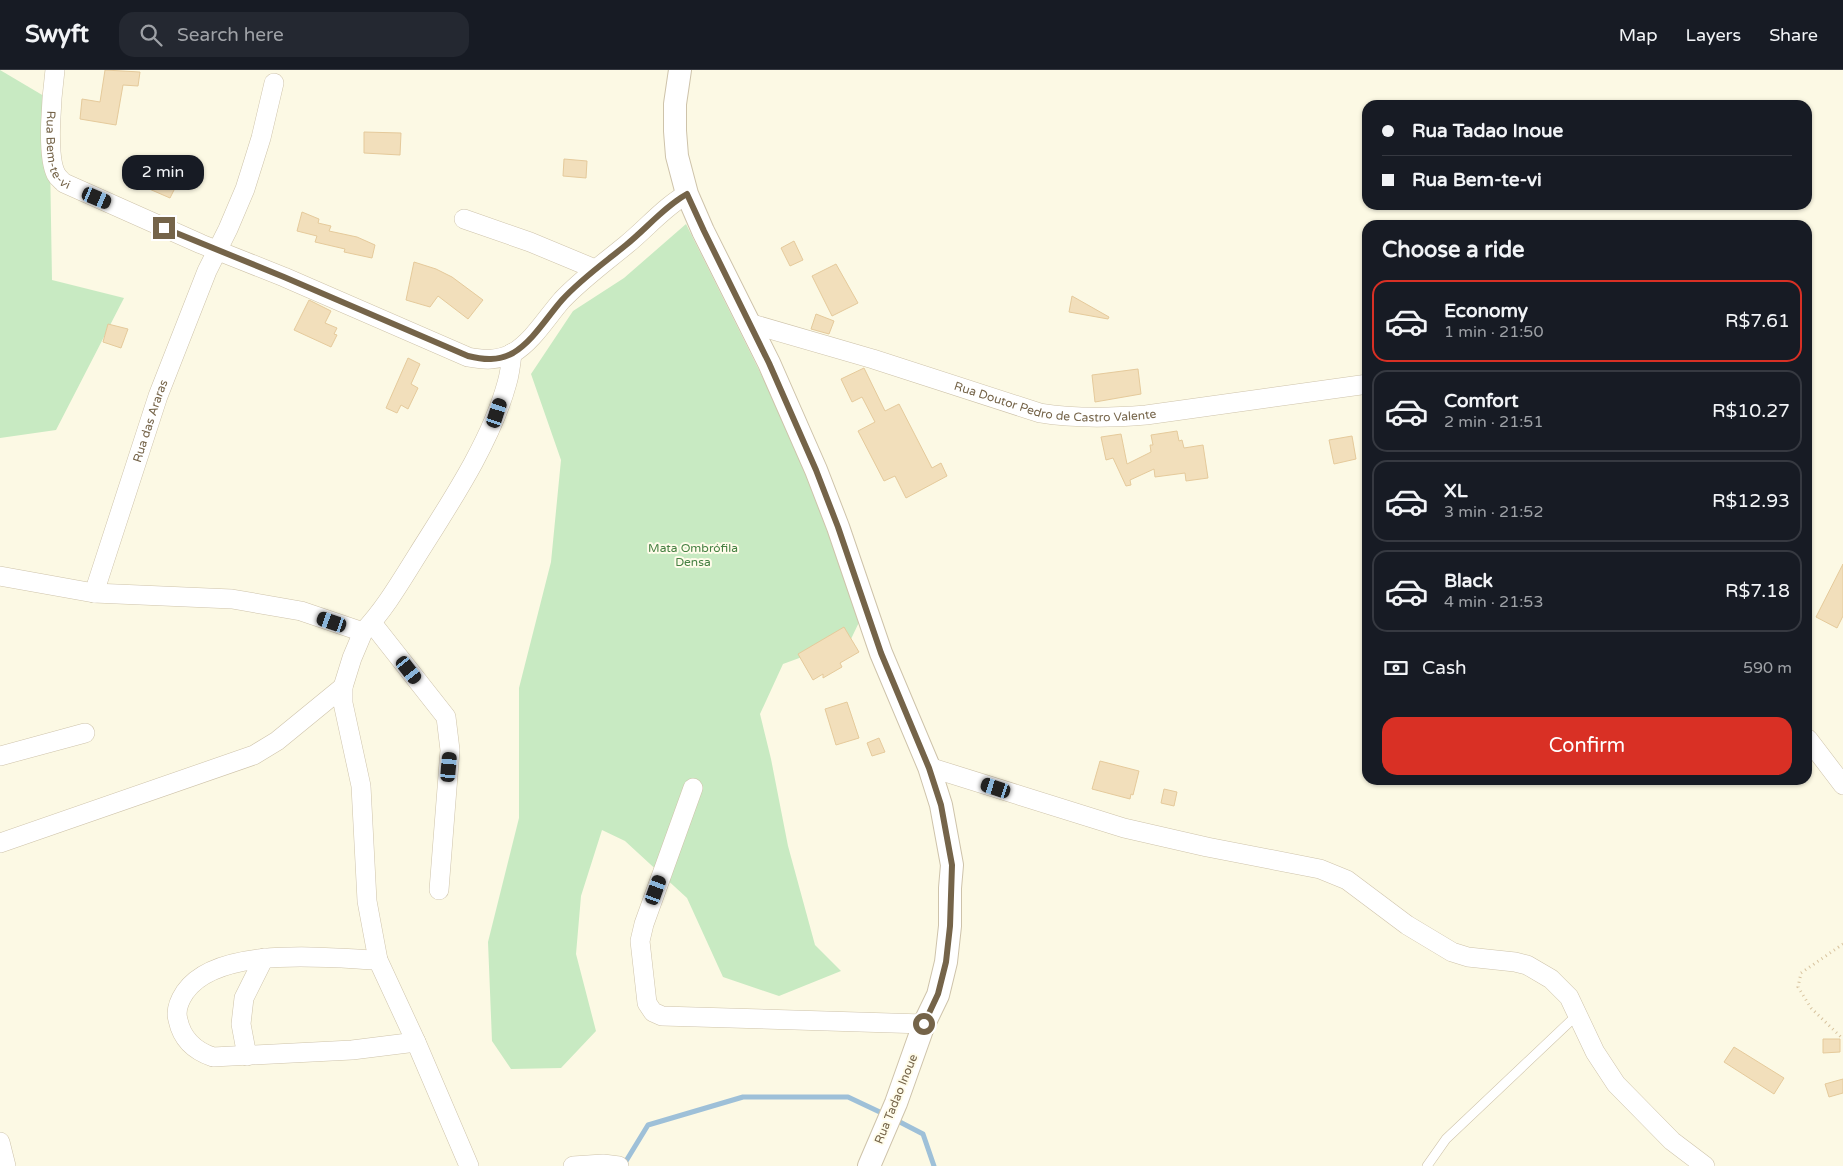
<!DOCTYPE html>
<html lang="en">
<head>
<meta charset="utf-8">
<style>
  :root { --surface:#171b24; --page:#242831; --text:#f1f3f6; --muted:#9ea1a6; --line:#363941; --accent:#d93025 }
  body { margin:0; font-family:"Varela Round",sans-serif; background:var(--page); color:var(--text); height:100vh; display:flex; flex-direction:column; font-size:19px; white-space:nowrap }
  * { box-sizing:border-box; margin:0 }
  p { font-size:16px; color:var(--muted) }
  .icon { flex:none; width:28px; height:28px; fill:none; stroke:currentColor; stroke-width:2; stroke-linecap:round; stroke-linejoin:round }
  .map { position:relative; flex:1; overflow:hidden }
  .sheet { position:absolute; left:1362px; top:150px; width:450px; height:565px; display:flex; flex-direction:column; background:var(--surface); border-radius:15px; box-shadow:0 1px 4px #0004 }
  .sheet>* { flex:none }
  .banner { position:absolute; left:1362px; top:30px; width:450px; height:110px; border-radius:15px; box-shadow:0 1px 4px #0004; display:grid; align-content:center; height:110px; padding:0 20px; background:var(--surface) }
  .end { position:absolute; width:22px; height:22px; margin:-11px; border:6px solid #756449; background:#fff; box-shadow:0 0 0 2px #fff }
  .from { border-radius:50% }
  .bubble { position:absolute; height:35px; border-radius:15px; background:var(--surface); box-shadow:0 1px 4px #0004; font-size:16px; font-weight:600; line-height:35px; text-align:center }
  .car { position:absolute; width:15px; height:30px; margin:-15px -8px; border-radius:6px; box-shadow:0 0 4px 1px #0007; background:linear-gradient(#222 24%,#8ab4d8 0 40%,#222 0 76%,#8ab4d8 0 86%,#222 0) }
  .banner b { display:flex; align-items:center; gap:18px; height:48px; font-size:19px }
  .banner b+b { border-top:1px solid var(--line) }
  .banner i { width:12px; height:12px; background:var(--text) }
  ul { padding:0; list-style:none }
  li { display:flex; align-items:center; gap:15px; height:82px; margin:0 10px 8px; padding:0 10px; border:2px solid var(--line); border-radius:15px }
  li div { flex:1 }
  li b { display:block; font-size:19px }
  li em { font-style:normal; font-weight:600 }
  li.current { border-color:var(--accent) }
  li>.icon { width:45px; height:45px; stroke-width:1.5 }
  h2 { padding:0 20px; font-size:22px; line-height:60px }
  .pay { display:flex; align-items:center; gap:12px; height:55px; padding:0 20px; font-size:19px }
  .pay p { margin-inline-start:auto }
  .button { display:flex; gap:10px; margin-top:auto; padding:10px 20px }
  .button a { flex:1; height:58px; border-radius:15px; background:var(--accent); color:#fff; font-size:20px; font-weight:600; line-height:58px; text-align:center }
  header { display:flex; align-items:center; gap:30px; box-sizing:border-box; height:70px; padding:0 25px; background:var(--surface); border-bottom:1px solid var(--line) }
  header strong { font-size:24px }
  nav { display:flex; gap:28px; margin-inline-start:auto; font-size:18px }
  .search { width:350px; height:45px; background:var(--page); display:flex; align-items:center; gap:12px; box-sizing:border-box; padding:0 18px; border-radius:15px; color:var(--muted); font-size:19px }
  .map>svg:first-child { display:block }
  .green { fill:#c8eac2 }
  .lines { fill:none; stroke-linecap:round; stroke-linejoin:round }
  .stream { stroke:#9ec0d8; stroke-width:5 }
  .building { fill:#f2dfbb; stroke:#e5ca9b }
  .service-casing { stroke:#cec3aa; stroke-width:10 }
  .minor-casing { stroke:#cec3aa; stroke-width:20 }
  .tertiary-casing { stroke:#cec3aa; stroke-width:24 }
  .path { stroke:#d7c39e; stroke-width:3; stroke-dasharray:1 4; stroke-linecap:butt }
  .service { stroke:#fff; stroke-width:9 }
  .minor { stroke:#fff; stroke-width:19 }
  .tertiary { stroke:#fff; stroke-width:22 }
  .route { stroke:#756449; stroke-width:6 }
  .labels { text-anchor:middle; stroke-width:4; stroke-linejoin:round; paint-order:stroke }
  .street-label { font-size:12px; fill:#756449; stroke:#fffcea }
  .park-label { font-size:12px; fill:#468143; stroke:#fffcea }
</style>
</head>
<body>
<header>
<strong>Swyft</strong>
<div class="search"><svg class="icon" aria-label="search" viewBox="0 0 24 24"><circle cx="10" cy="10" r="6"/><path d="M15 15l6 6"/></svg>Search here</div>
<nav><a>Map</a><a>Layers</a><a>Share</a></nav>
</header>
<div class="map">
<svg width="1843" height="1096" viewBox="0 0 1843 1096">
  <rect width="100%" height="100%" fill="#fcf9e4"/>
  <!-- green -->
  <g class="green">
    <path d="M0,0L49,29L52,210L124,228L56,360L0,368Z"/>
    <path d="M686,154L832,446L835,484L863,544L851,569L783,594L760,644L771,689L788,776L815,875L841,901L779,926L723,907L687,828L625,771L602,760L581,826L576,884L596,961L561,998L511,999L492,971L488,872L519,748V618L551,492L561,390L531,304L573,241L624,208Z"/>
  </g>
  <g class="lines">
    <!-- stream -->
    <g class="stream">
      <path d="M896,1050L923,1064L934,1096"/>
      <path d="M623,1096L648,1055L743,1027H848L884,1044"/>
    </g>
  </g>
  <!-- building -->
  <g class="building">
    <path d="M105,0L140,2L138,16L123,15L116,55L80,49L82,29L100,32Z"/>
    <path d="M364,62L401,63L400,85L364,83Z"/>
    <path d="M564,89L587,91L586,108L563,106Z"/>
    <path d="M154,102L178,112L170,128L147,118Z"/>
    <path d="M302,142L319,149L318,153L331,156L329,161L357,167L375,175L372,188L344,182L345,179L315,172L317,166L297,161Z"/>
    <path d="M794,171L803,190L790,196L781,178Z"/>
    <path d="M414,192L436,199L452,207L483,230L468,249L438,226L430,237L406,230Z"/>
    <path d="M836,194L858,233L832,246L812,206Z"/>
    <path d="M1072,226L1109,247L1108,249L1069,242Z"/>
    <path d="M309,230L331,241L325,253L337,258L334,264L337,265L331,277L294,260Z"/>
    <path d="M816,244L834,251L829,264L811,259Z"/>
    <path d="M108,254L128,259L121,278L103,272Z"/>
    <path d="M408,288L420,294L411,314L418,318L408,339L401,335L397,343L386,338Z"/>
    <path d="M864,298L885,341L899,334L932,398L941,393L947,406L906,428L895,406L884,411L858,361L875,352L862,327L852,332L841,309Z"/>
    <path d="M1138,299L1141,324L1095,332L1092,305Z"/>
    <path d="M1177,361L1179,371L1182,370L1184,378L1203,375L1208,408L1186,411L1185,403L1155,407L1154,399L1130,410L1131,415L1126,416L1113,388L1106,390L1101,367L1121,364L1127,394L1151,382L1150,375H1153L1151,365Z"/>
    <path d="M1352,366L1356,389L1334,394L1329,370Z"/>
    <path d="M1843,494V546L1837,558L1816,547Z"/>
    <path d="M844,557L859,582L840,593L842,597L823,608V604L813,610L798,584Z"/>
    <path d="M847,632L859,668L836,675L825,639Z"/>
    <path d="M879,668L885,682L872,686L867,673Z"/>
    <path d="M1100,691L1139,701L1133,725L1131,724L1130,729L1092,719Z"/>
    <path d="M1164,719L1177,722L1174,736L1161,733Z"/>
    <path d="M1823,969H1840V982L1823,983Z"/>
    <path d="M1734,977L1784,1008L1774,1024L1724,992Z"/>
    <path d="M1843,1009V1023L1829,1027L1825,1014Z"/>
  </g>
  <g class="lines">
    <defs>
      <path id="service" d="M1427,1096L1446,1069L1578,944"/>
      <g id="minor">
        <path id="s1" d="M55,0C52,23 46,85 56,104C58,108 61,110 64,113L201,174L284,207L468,287C484,290 498,291 513,283C533,271 547,247 562,230C582,209 604,193 626,175C647,158 664,137 687,124"/>
        <path d="M464,149L530,172L595,199"/>
        <path id="s2" d="M749,253L873,289L1040,343C1076,349 1110,348 1146,345L1368,314"/>
        <path d="M0,506L94,523L232,529L301,541L363,562C385,539 401,511 418,484C450,433 491,372 507,313C510,303 511,293 512,283"/>
        <path id="s3" d="M94,523L158,326L207,201L228,159L245,119L261,68L274,13"/>
        <path d="M372,553L446,647L450,680L439,820"/>
        <path d="M363,562L352,588L343,617V633L361,716L367,831L378,890L416,972L469,1096"/>
        <path d="M1808,669L1843,715"/>
        <path d="M0,686L85,663"/>
        <path d="M929,697L1124,758L1207,777L1320,799L1347,810L1407,855L1452,882L1468,887L1515,892L1527,895L1551,909L1569,927L1595,982L1616,1014L1672,1071L1705,1096"/>
        <path d="M693,718L644,854L640,871L647,933L653,942L662,946L924,954"/>
        <path d="M0,773L254,685L277,671L343,617"/>
        <path d="M378,890C327,888 218,875 185,922C179,931 175,940 178,950C182,969 195,981 213,987L352,980L416,972"/>
        <path d="M247,986L241,954L244,928L264,888"/>
        <path d="M0,1072L6,1096"/>
        <path d="M573,1096L603,1094L619,1096"/>
      </g>
      <path id="tertiary" d="M680,0L675,34V61L677,86L687,124L703,161L769,293L816,400L838,457L881,583L929,697L941,735L952,795L950,818V856L946,892L938,925L924,954L896,1033L869,1096"/>
    </defs>
    <!-- service casing -->
    <use href="#service" class="service-casing"/>
    <!-- minor casing -->
    <use href="#minor" class="minor-casing"/>
    <!-- tertiary casing -->
    <use href="#tertiary" class="tertiary-casing"/>
    <!-- path -->
    <path class="path" d="M1843,874L1801,903L1798,917L1811,938L1843,969"/>
    <!-- service -->
    <use href="#service" class="service"/>
    <!-- minor -->
    <use href="#minor" class="minor"/>
    <!-- tertiary -->
    <use href="#tertiary" class="tertiary"/>
  </g>
  <g class="lines">
    <!-- route -->
    <path class="route" d="M164,158L284,207L468,286C484,290 498,291 513,283C533,271 547,247 562,230C581,209 604,193 626,175C647,158 664,137 687,124L704,161L769,293L816,400L838,457L881,583L929,698L941,735L952,795L950,856L946,892L938,924L924,954"/>
  </g>
  <g class="labels">
    <!-- street labels -->
    <g class="street-label">
      <text dy="4" stroke="none"><textPath href="#s1" startOffset="82">Rua Bem-te-vi</textPath></text>
      <text dy="4" stroke="none"><textPath href="#s2" startOffset="318">Rua Doutor Pedro de Castro Valente</textPath></text>
      <text dy="4" stroke="none"><textPath href="#s3" startOffset="181">Rua das Araras</textPath></text>
      <text transform="translate(896 1029) rotate(-68)" y="4">Rua Tadao Inoue</text>
    </g>
    <!-- park labels -->
    <g class="park-label">
      <text x="693" y="482">Mata Ombrófila<tspan x="693" dy="14">Densa</tspan></text>
    </g>
  </g>
</svg>
<i class="end from" style="left:924px;top:954px"></i>
<i class="end" style="left:164px;top:158px"></i>
<div class="bubble" style="left:122px;top:85px;width:82px">2 min</div>
<i class="car" style="left:97px;top:128px;rotate:113deg"></i>
<i class="car" style="left:497px;top:343px;rotate:18deg"></i>
<i class="car" style="left:332px;top:552px;rotate:289deg"></i>
<i class="car" style="left:409px;top:600px;rotate:142deg"></i>
<i class="car" style="left:449px;top:697px;rotate:5deg"></i>
<i class="car" style="left:996px;top:718px;rotate:288deg"></i>
<i class="car" style="left:656px;top:820px;rotate:20deg"></i>
<div class="banner">
<b><i class="from"></i>Rua Tadao Inoue</b>
<b><i></i>Rua Bem-te-vi</b>
</div>
<section class="sheet">
<h2>Choose a ride</h2>
<ul>
<li class="current"><svg class="icon" aria-label="car" viewBox="0 0 24 24"><path d="M5 17H2v-5l4-1 3-4h7l3 4 3 1v5h-3M9 17h6M6 11h13"/><circle cx="7" cy="17" r="2"/><circle cx="17" cy="17" r="2"/></svg><div><b>Economy</b><p>1 min · 21:50</p></div><em>R$7.61</em></li>
<li><svg class="icon" aria-label="car" viewBox="0 0 24 24"><path d="M5 17H2v-5l4-1 3-4h7l3 4 3 1v5h-3M9 17h6M6 11h13"/><circle cx="7" cy="17" r="2"/><circle cx="17" cy="17" r="2"/></svg><div><b>Comfort</b><p>2 min · 21:51</p></div><em>R$10.27</em></li>
<li><svg class="icon" aria-label="car" viewBox="0 0 24 24"><path d="M5 17H2v-5l4-1 3-4h7l3 4 3 1v5h-3M9 17h6M6 11h13"/><circle cx="7" cy="17" r="2"/><circle cx="17" cy="17" r="2"/></svg><div><b>XL</b><p>3 min · 21:52</p></div><em>R$12.93</em></li>
<li><svg class="icon" aria-label="car" viewBox="0 0 24 24"><path d="M5 17H2v-5l4-1 3-4h7l3 4 3 1v5h-3M9 17h6M6 11h13"/><circle cx="7" cy="17" r="2"/><circle cx="17" cy="17" r="2"/></svg><div><b>Black</b><p>4 min · 21:53</p></div><em>R$7.18</em></li>
</ul>
<div class="pay"><svg class="icon" aria-label="cash" viewBox="0 0 24 24"><path d="M3 7h18v10H3z"/><circle cx="12" cy="12" r="2"/></svg>Cash<p>590 m</p></div>
<div class="button"><a>Confirm</a></div>
</section>
</div>
</body>
</html>
